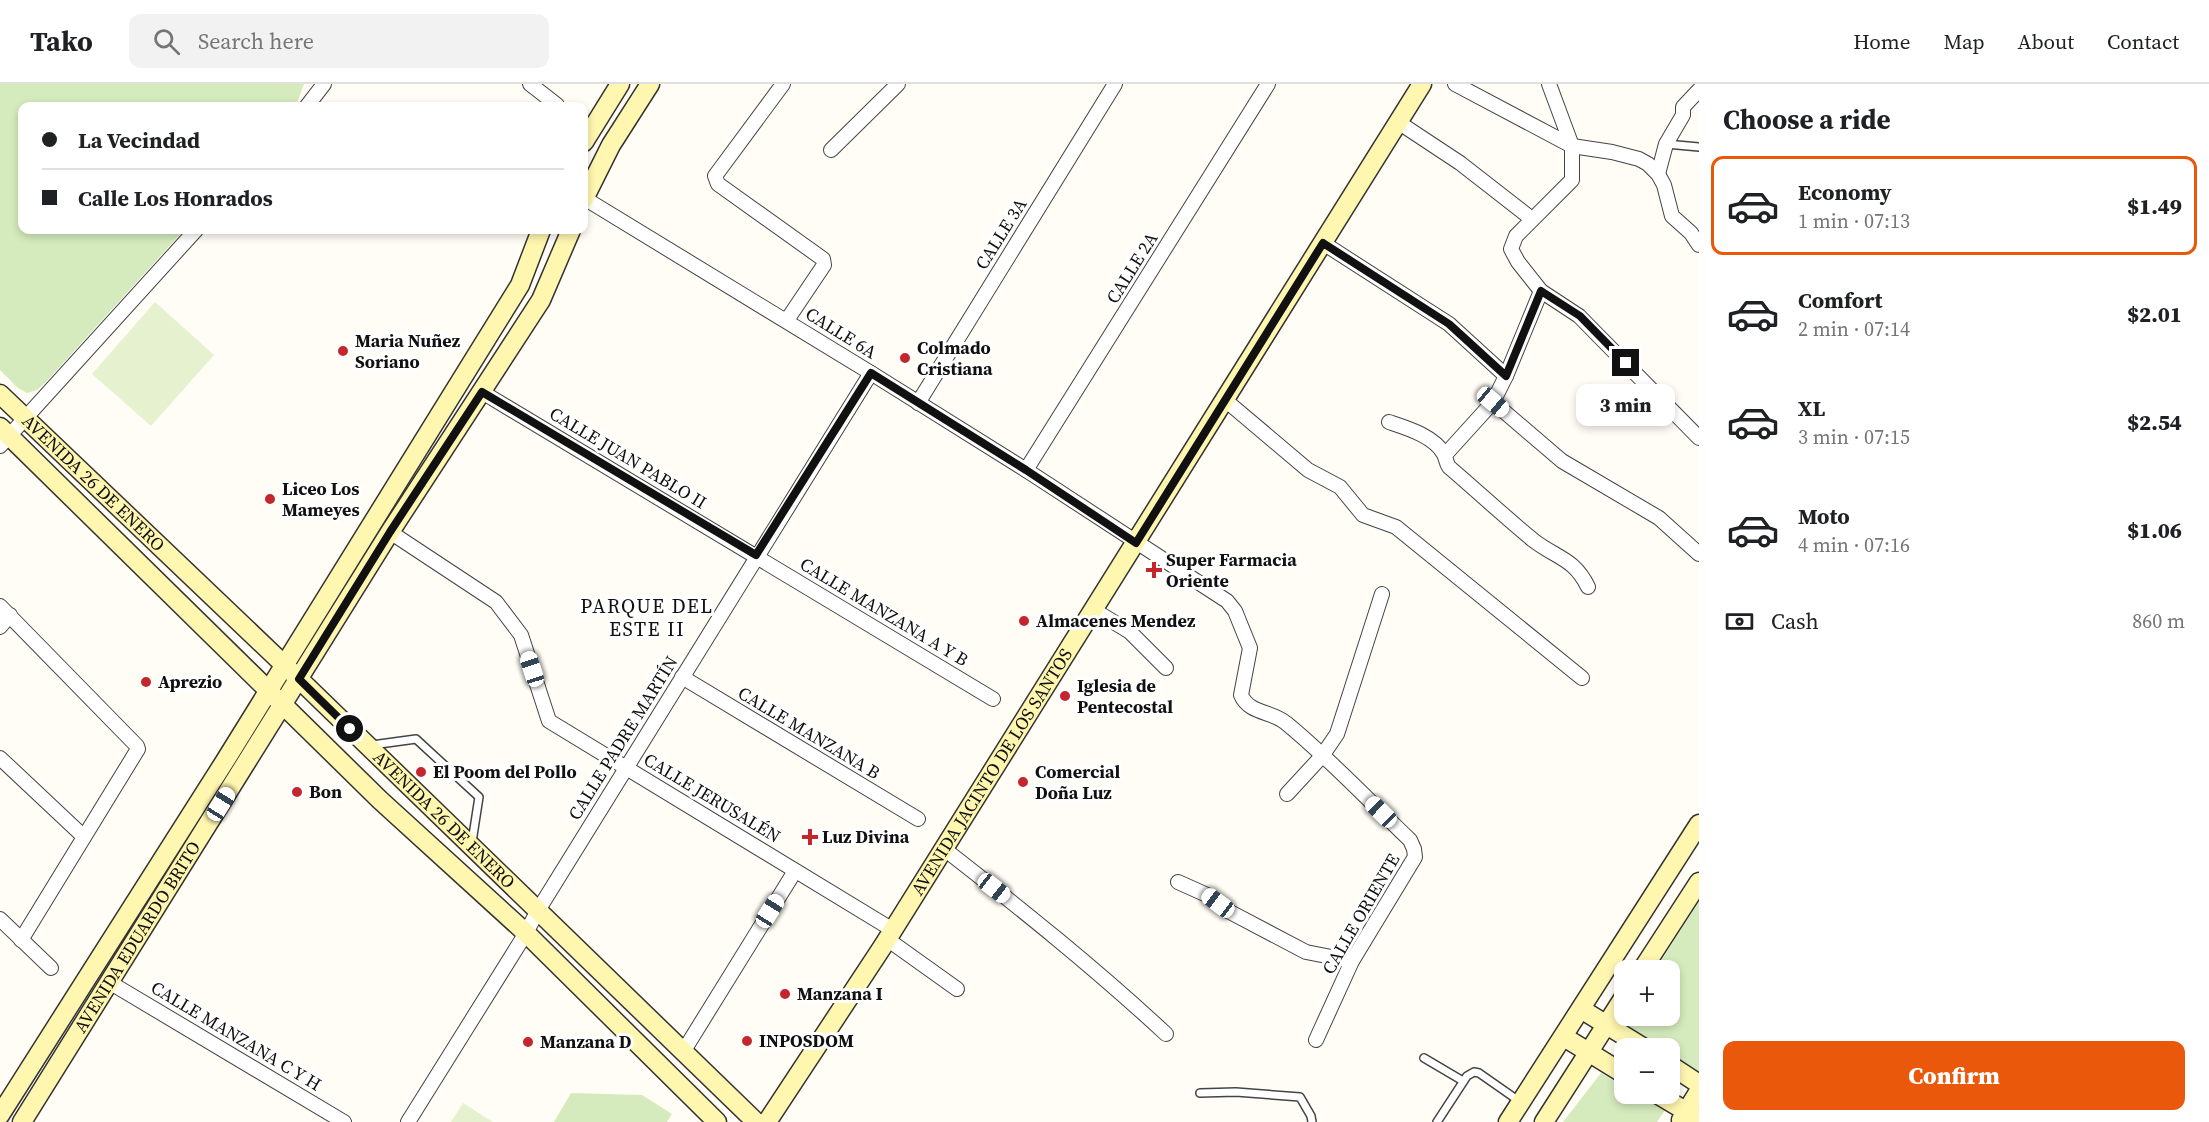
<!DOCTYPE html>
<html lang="en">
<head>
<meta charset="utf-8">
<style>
  :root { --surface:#fff; --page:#f2f2f2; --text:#202124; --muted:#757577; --line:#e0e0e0; --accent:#ea580c }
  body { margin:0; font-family:"Source Serif 4",serif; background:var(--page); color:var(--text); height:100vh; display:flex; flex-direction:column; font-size:22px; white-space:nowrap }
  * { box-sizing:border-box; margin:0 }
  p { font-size:20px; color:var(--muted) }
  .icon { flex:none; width:33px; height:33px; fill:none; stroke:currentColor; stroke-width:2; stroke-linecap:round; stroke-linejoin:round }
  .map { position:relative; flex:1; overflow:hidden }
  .side { display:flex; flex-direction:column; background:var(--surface); width:510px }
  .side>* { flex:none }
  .guide { position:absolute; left:18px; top:18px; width:570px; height:132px; border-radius:12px; box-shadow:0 3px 9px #0003; display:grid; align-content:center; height:132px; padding:0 24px; background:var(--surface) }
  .tools { position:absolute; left:1614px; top:876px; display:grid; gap:12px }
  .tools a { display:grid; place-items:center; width:66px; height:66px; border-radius:12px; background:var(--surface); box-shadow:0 3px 9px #0003; font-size:30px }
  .end { position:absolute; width:27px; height:27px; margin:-14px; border:8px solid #111; background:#fff; box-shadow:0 0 0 3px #fff }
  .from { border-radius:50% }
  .bubble { position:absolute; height:42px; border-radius:12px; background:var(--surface); box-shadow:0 3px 9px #0003; font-size:20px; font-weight:800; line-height:42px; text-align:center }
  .car { position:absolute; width:18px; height:36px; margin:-18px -9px; border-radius:8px; box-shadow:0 0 4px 2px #0007; background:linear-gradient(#fff 24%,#345 0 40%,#fff 0 76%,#345 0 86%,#fff 0) }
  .guide b { display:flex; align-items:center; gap:21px; height:57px; font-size:22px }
  .guide b+b { border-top:2px solid var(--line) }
  .guide i { width:15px; height:15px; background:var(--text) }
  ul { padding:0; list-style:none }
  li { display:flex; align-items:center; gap:18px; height:99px; margin:0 12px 9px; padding:0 12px; border:3px solid transparent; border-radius:12px }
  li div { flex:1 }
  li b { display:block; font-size:22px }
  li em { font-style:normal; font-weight:800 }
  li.selected { border-color:var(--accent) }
  li>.icon { width:54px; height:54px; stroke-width:1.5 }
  h2 { padding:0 24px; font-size:27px; line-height:72px }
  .pay { display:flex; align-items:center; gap:15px; height:66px; padding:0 24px; font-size:22px }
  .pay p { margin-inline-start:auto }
  .primary-button { display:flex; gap:12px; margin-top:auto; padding:12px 24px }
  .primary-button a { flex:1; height:69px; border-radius:12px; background:var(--accent); color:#fff; font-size:24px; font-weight:800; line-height:69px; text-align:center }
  header { display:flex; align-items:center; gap:36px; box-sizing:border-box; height:84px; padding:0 30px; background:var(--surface); border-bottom:2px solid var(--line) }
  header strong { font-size:28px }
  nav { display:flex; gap:33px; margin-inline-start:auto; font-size:21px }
  .search { width:420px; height:54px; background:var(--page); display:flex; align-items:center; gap:15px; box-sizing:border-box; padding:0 21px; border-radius:12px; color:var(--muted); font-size:22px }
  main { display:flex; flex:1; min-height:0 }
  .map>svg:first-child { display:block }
  .green { fill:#d5ebbd }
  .pitch { fill:#e6f2cf }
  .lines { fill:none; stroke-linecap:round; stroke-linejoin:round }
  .lane-casing { stroke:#444; stroke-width:10 }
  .street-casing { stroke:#444; stroke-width:16 }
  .secondary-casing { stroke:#333; stroke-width:21 }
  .lane { stroke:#fff; stroke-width:7 }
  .street { stroke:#fff; stroke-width:14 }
  .secondary { stroke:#fff6b0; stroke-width:18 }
  .route { stroke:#111; stroke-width:8 }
  .poi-dot { fill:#c4262e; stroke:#fff; stroke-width:2 }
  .labels { text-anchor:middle; stroke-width:6; stroke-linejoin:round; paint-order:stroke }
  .street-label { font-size:18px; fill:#111; stroke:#fff }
  .poi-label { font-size:18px; font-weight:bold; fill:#111; stroke:#fff; text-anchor:start }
  .neighbourhood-label { font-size:20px; letter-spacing:1.5px; fill:#111; stroke:#fff }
</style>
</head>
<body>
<header>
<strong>Tako</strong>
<div class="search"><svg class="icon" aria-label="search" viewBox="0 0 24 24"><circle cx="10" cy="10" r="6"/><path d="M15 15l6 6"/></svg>Search here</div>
<nav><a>Home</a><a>Map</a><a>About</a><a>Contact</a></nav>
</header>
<main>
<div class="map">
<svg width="1699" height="1038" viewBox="0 0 1699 1038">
  <rect width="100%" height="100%" fill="#fffdf5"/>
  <!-- green -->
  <g class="green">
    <path d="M0,0H304L296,22H22V146H184L45,299L37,306L27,309L18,304L0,286Z"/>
    <path d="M1699,818V990L1670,971V964H1659L1621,939L1625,932H1670V886H1655Z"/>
    <path d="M1601,989L1624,1003V1010H1636L1665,1026L1657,1038H1563Z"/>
    <path d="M571,1009L642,1011L672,1030L667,1038H554Z"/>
  </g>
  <!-- pitch -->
  <g class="pitch">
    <path d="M155,218L214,271L151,342L92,290Z"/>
    <path d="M463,1019L493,1038H451Z"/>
  </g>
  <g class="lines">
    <defs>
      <g id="lane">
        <path d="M1666,60L1699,63"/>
        <path d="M372,661L416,655L479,713L472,758"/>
        <path d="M1424,974L1463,997"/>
        <path d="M1200,1009L1236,1008L1300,1013L1311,1032L1312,1038"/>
        <path d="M1437,1038L1467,992L1474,988L1479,989L1519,1017"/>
      </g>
      <g id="street">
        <path d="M530,0L557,21"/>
        <path d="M783,0L715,92L718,100L823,175L824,181L787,236"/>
        <path d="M1455,0L1572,62L1612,68L1639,75L1648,80L1658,90L1664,101L1672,132L1691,149L1699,161"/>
        <path d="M1549,0L1572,62V96L1516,152L1511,165L1518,178L1541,207L1579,232L1699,354"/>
        <path d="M307,22L324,0"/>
        <path d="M1398,38L1460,79L1532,135"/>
        <path d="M831,66L898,0"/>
        <path d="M1658,90L1666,60L1683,31V23L1699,6"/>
        <path d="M584,114L871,289L1026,386L1227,517L1235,527L1250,564L1241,611C1249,630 1272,627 1286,639C1330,675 1369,717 1410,756L1414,765L1415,773L1352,877L1316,956"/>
        <path d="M1323,159L1449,240L1506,292"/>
        <path d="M482,308L993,615"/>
        <path d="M1224,315L1308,386L1340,403L1363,431L1396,443L1582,594"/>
        <path d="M1493,318L1562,377L1659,434L1699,470"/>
        <path d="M918,319L1115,0"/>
        <path d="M1389,338C1407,344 1434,352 1444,370C1446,374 1446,379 1449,383C1477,407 1504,432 1533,456C1556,474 1574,474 1588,503"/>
        <path d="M0,362L196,146"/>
        <path d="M1445,371L1493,318L1506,292L1541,207"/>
        <path d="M1026,386L1268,0"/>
        <path d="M390,448L496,518L521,551L549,637L893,846"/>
        <path d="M0,522L137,662L138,665L21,856"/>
        <path d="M1094,526L1130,548L1166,584"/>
        <path d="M0,543L10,531"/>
        <path d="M682,593L918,735"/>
        <path d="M0,674L83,752"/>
        <path d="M1287,710L1322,672L1337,650L1382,510"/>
        <path d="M943,764C1020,824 1095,884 1166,950"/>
        <path d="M1178,798L1207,811L1230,828L1306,868L1352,877"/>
        <path d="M0,835L51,884"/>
        <path d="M887,855L957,905"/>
        <path d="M109,898L344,1038"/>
        <path d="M683,968L795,787"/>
        <path d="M408,1038L526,849L537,828L871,289"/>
      </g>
      <g id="secondary">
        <path d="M584,58L620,0"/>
        <path d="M584,115L611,61L650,0"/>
        <path id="s1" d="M0,310L299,595L756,1038"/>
        <path d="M0,343L380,716L526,849L717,1038"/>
        <path d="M1642,886L1699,798"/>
        <path d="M1581,925L1644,964"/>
        <path d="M1564,953L1624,990"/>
        <path d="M1670,981L1699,1000"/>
        <path d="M1657,1010L1699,1035"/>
        <path d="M0,1031L225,677L520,201L541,146"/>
        <path d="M1681,1036L1699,1007"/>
        <path id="s2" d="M22,1038L390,448L541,216L571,146"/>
        <path id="s3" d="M767,1038L883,862L1422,0"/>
        <path d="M1508,1038L1699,740"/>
        <path d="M1544,1038L1624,913"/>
      </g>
    </defs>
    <!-- lane casing -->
    <use href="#lane" class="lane-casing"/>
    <!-- street casing -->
    <use href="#street" class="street-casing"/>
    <!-- secondary casing -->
    <use href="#secondary" class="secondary-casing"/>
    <!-- lane -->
    <use href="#lane" class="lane"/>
    <!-- street -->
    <use href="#street" class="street"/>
    <!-- secondary -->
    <use href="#secondary" class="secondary"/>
  </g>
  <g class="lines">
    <!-- route -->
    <path class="route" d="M350,645L299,595L390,448L482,308L756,471L871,289L1026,386L1136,459L1323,159L1449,240L1506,292L1541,207L1580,232L1626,279"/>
  </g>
  <!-- markers -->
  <g class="poi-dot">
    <circle cx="343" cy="267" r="6"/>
    <circle cx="905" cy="274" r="6"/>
    <circle cx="270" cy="415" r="6"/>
    <path d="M1151 477h6v6h6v6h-6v6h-6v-6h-6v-6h6z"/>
    <circle cx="1024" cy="537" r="6"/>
    <circle cx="146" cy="598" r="6"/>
    <circle cx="1065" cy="612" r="6"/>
    <circle cx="421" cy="688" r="6"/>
    <circle cx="1023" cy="698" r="6"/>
    <circle cx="297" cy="708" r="6"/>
    <path d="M807 744h6v6h6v6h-6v6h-6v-6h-6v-6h6z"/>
    <circle cx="785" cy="910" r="6"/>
    <circle cx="747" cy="957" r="6"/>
    <circle cx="528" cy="958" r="6"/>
  </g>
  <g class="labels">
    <!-- street labels -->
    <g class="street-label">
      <text transform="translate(1001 150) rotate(-58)" y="6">CALLE 3A</text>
      <text transform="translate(1132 184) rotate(-58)" y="6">CALLE 2A</text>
      <text transform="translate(841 249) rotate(32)" y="6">CALLE 6A</text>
      <text transform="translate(628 374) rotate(31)" y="6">CALLE JUAN PABLO II</text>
      <text dy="6" stroke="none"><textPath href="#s1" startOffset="129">AVENIDA 26 DE ENERO</textPath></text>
      <text transform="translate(884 528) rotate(31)" y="6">CALLE MANZANA A Y B</text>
      <text transform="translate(809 649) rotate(31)" y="6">CALLE MANZANA B</text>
      <text transform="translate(623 654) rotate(-58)" y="6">CALLE PADRE MARTÍN</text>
      <text dy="6" stroke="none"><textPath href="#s3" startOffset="416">AVENIDA JACINTO DE LOS SANTOS</textPath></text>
      <text transform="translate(712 714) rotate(31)" y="6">CALLE JERUSALÉN</text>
      <text dy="6" stroke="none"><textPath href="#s1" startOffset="615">AVENIDA 26 DE ENERO</textPath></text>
      <text transform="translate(1361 830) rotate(-60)" y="6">CALLE ORIENTE</text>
      <text dy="6" stroke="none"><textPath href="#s2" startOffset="218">AVENIDA EDUARDO BRITO</textPath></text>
      <text transform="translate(236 952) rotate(31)" y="6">CALLE MANZANA C Y H</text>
    </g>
    <!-- poi labels -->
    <g class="poi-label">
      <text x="355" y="263">Maria Nuñez<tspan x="355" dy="21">Soriano</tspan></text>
      <text x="917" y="270">Colmado<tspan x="917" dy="21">Cristiana</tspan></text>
      <text x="282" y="411">Liceo Los<tspan x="282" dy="21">Mameyes</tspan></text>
      <text x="1166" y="482">Super Farmacia<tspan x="1166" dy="21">Oriente</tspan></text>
      <text x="1036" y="543">Almacenes Mendez</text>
      <text x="158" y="604">Aprezio</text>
      <text x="1077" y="608">Iglesia de<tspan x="1077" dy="21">Pentecostal</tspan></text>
      <text x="433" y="694">El Poom del Pollo</text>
      <text x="1035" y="694">Comercial<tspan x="1035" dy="21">Doña Luz</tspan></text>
      <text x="309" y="714">Bon</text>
      <text x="822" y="759">Luz Divina</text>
      <text x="797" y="916">Manzana I</text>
      <text x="759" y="963">INPOSDOM</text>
      <text x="540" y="964">Manzana D</text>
    </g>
    <!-- neighbourhood labels -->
    <g class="neighbourhood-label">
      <text x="647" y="529">PARQUE DEL<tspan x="647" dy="23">ESTE II</tspan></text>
    </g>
  </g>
</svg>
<div class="tools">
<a>+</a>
<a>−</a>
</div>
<i class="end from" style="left:350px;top:645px"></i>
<i class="end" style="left:1626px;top:279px"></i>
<div class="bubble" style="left:1576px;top:300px;width:99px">3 min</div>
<i class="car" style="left:1493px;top:318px;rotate:130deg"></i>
<i class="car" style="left:532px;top:585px;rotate:342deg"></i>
<i class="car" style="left:221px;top:720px;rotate:32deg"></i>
<i class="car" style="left:1381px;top:728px;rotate:314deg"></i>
<i class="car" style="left:994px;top:804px;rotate:128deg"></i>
<i class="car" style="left:1218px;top:819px;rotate:307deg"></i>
<i class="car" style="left:770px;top:827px;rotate:32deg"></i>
<div class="guide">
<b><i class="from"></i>La Vecindad</b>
<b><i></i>Calle Los Honrados</b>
</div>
</div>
<section class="side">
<h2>Choose a ride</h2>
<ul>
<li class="selected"><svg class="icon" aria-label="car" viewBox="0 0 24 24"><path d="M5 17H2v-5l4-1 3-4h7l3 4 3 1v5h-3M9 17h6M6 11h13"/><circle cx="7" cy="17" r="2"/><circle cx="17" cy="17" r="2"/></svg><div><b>Economy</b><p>1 min · 07:13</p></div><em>$1.49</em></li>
<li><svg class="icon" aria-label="car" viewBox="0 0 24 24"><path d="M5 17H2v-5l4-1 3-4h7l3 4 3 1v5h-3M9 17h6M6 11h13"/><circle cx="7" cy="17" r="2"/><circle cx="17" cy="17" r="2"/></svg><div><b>Comfort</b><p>2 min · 07:14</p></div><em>$2.01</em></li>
<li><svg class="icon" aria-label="car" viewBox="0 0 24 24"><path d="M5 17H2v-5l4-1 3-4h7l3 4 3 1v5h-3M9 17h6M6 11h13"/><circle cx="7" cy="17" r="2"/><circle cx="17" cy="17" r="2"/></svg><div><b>XL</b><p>3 min · 07:15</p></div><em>$2.54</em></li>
<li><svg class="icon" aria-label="car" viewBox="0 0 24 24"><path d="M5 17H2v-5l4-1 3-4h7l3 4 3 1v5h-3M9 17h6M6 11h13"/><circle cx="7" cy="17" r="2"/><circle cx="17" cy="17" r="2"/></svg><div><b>Moto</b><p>4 min · 07:16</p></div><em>$1.06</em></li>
</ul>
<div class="pay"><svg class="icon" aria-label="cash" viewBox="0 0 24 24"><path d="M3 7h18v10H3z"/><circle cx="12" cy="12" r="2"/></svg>Cash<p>860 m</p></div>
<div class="primary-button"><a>Confirm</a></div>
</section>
</main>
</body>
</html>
